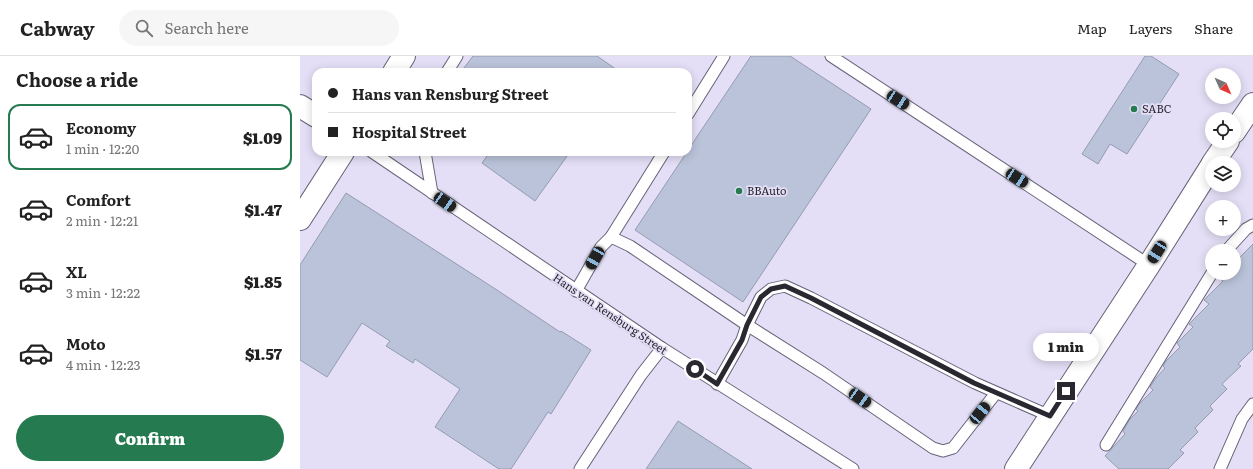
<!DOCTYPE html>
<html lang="en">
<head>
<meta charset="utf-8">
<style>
  :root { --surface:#fff; --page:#f6f6f6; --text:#222; --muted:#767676; --line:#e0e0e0; --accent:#257b4f }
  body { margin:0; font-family:Literata,serif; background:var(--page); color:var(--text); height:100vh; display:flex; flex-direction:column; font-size:15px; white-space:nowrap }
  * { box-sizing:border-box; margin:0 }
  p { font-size:13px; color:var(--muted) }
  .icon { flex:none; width:22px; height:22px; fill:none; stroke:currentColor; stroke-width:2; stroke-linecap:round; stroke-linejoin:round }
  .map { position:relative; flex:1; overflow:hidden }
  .panel { display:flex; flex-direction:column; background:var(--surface); width:300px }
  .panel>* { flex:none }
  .hud { position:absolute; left:12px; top:12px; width:380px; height:88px; border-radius:12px; box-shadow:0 2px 10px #0003; display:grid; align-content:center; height:88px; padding:0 16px; background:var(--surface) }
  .needle { width:26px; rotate:135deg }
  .fabs { position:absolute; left:905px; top:12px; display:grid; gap:8px }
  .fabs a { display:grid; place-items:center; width:36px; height:36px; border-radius:50%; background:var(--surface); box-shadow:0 2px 10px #0003; font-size:20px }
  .end { position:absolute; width:18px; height:18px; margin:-9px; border:5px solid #29272f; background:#fff; box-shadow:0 0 0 2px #fff }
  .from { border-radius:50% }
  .bubble { position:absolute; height:28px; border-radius:14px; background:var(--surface); box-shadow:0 2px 10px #0003; font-size:13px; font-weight:800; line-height:28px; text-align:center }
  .car { position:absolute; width:12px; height:24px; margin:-12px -6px; border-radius:5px; box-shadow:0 0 3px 1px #0007; background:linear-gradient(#222 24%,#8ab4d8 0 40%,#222 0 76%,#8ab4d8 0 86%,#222 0) }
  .hud b { display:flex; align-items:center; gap:14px; height:38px; font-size:15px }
  .hud b+b { border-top:1px solid var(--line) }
  .hud i { width:10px; height:10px; background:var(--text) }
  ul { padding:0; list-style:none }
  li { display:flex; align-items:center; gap:12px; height:66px; margin:0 8px 6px; padding:0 8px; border:2px solid transparent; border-radius:12px }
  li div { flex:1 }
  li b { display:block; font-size:15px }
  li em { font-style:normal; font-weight:800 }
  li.on { border-color:var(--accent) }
  li>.icon { width:36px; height:36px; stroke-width:1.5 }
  h2 { padding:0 16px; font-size:18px; line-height:48px }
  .action { display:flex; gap:8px; margin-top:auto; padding:8px 16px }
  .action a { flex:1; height:46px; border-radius:24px; background:var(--accent); color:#fff; font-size:16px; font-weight:800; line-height:46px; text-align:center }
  header { display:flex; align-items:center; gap:24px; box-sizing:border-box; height:56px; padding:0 20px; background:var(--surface); border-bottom:1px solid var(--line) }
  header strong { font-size:19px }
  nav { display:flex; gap:22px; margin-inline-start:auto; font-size:14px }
  .search { width:280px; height:36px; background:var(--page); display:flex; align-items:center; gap:10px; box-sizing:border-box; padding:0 14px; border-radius:22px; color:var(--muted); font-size:15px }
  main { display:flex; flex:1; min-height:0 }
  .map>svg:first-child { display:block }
  .building { fill:#bac3d9; stroke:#939cb1 }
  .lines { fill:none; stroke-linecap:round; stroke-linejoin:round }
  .service-casing { stroke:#676277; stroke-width:13 }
  .minor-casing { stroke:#676277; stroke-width:24 }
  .service { stroke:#fff; stroke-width:11 }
  .minor { stroke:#fff; stroke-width:22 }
  .route { stroke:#29272f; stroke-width:5 }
  .poi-dot { fill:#257b4f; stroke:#e4dff6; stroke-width:1.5 }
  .labels { text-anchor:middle; stroke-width:3.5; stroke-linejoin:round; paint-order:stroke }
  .poi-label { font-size:11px; fill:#29272f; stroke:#e4dff6; text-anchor:start }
  .street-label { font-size:11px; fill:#29272f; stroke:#e4dff6 }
</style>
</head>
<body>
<header>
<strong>Cabway</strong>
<div class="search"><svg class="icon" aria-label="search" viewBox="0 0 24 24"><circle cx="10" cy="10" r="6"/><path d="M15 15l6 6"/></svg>Search here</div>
<nav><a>Map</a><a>Layers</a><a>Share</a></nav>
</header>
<main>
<section class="panel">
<h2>Choose a ride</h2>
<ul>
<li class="on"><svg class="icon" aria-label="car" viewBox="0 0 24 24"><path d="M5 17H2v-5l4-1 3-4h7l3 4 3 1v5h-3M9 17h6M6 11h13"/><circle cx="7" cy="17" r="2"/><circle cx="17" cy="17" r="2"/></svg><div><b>Economy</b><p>1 min · 12:20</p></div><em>$1.09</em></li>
<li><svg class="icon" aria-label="car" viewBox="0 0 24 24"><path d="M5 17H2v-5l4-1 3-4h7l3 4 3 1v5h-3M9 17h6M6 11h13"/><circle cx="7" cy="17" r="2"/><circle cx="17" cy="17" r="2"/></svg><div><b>Comfort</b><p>2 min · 12:21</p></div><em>$1.47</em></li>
<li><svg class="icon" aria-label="car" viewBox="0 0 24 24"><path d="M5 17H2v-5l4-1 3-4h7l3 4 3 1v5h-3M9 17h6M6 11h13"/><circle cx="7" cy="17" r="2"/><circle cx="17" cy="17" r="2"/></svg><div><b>XL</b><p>3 min · 12:22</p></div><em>$1.85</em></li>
<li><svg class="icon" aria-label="car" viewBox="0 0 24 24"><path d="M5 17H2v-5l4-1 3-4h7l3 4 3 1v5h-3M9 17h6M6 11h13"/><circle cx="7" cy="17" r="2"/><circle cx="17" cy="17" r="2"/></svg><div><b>Moto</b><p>4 min · 12:23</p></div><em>$1.57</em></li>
</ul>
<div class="action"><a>Confirm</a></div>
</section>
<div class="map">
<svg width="953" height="413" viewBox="0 0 953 413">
  <rect width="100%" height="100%" fill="#e4dff6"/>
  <!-- building -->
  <g class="building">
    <path d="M173,0H297L320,16H161Z"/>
    <path d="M451,0H490L571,53L443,246L335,174L387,96H388V94Z"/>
    <path d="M845,0H851L879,18L827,98L810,88L798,108L782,98Z"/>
    <path d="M190,96H270L235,145L182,107Z"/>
    <path d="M46,137L197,234L260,276L261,275L291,294L251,358L248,356L211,413H199L135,371L160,333L115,303L113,307L86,290L90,285L62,267L27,321L0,304V209Z"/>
    <path d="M953,188V293L938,308L941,310L922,328L927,333L910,350L913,354L895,372L898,376L880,394L884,397L868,413H819L805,400L825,378L823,375L830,363L838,355L836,353L840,347L853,334L850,331L856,322L865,312L863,310L866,305L880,291L877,287L893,271L889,268L909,248L904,244L923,225L919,222L924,217H934V207Z"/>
    <path d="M378,365L452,413H346Z"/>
  </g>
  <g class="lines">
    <defs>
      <g id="service">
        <path d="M531,0L849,209"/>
        <path d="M147,16L157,0"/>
        <path d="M388,58L424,0"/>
        <path d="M72,96L362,292L553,413"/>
        <path d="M125,96L132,137"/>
        <path d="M311,181L364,96"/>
        <path d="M926,195L946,173L953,169"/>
        <path d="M276,235L301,191L311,181L330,190L447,269L523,317L633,392L643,395L653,392L696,337"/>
        <path d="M417,328L442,284L447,269L461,241L471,233L485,230L511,242L675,327L750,360"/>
        <path d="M806,389L912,217"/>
        <path d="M280,413L341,319L362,292"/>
        <path d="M920,413L942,363L953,348"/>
      </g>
      <g id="minor">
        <path d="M94,16L104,0"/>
        <path d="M0,50L16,60"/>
        <path d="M934,76L953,48"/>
        <path d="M913,107L928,85"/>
        <path d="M0,163L43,96"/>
        <path d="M716,413L849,209L912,109"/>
      </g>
    </defs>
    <!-- service casing -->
    <use href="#service" class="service-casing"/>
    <!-- minor casing -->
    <use href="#minor" class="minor-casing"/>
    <!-- service -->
    <use href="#service" class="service"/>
    <!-- minor -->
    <use href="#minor" class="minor"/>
  </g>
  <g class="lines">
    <!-- route -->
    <path class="route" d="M395,313L417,328L442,284L447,269L461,241L471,233L485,230L511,242L674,327L750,360L766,335"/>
  </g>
  <!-- markers -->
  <g class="poi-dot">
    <circle cx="834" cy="53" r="4"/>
    <circle cx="439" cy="135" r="4"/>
  </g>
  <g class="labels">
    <!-- poi labels -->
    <g class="poi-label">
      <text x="842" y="57">SABC</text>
      <text x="447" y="139">BBAuto</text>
    </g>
    <!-- street labels -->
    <g class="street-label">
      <text transform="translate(310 258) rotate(34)" y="4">Hans van Rensburg Street</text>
    </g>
  </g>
</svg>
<div class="fabs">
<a><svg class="needle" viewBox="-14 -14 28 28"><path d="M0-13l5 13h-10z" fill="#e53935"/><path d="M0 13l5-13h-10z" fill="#767676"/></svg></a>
<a><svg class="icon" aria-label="locate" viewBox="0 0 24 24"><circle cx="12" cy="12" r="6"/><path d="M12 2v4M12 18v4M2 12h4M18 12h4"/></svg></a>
<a><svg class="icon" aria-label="layers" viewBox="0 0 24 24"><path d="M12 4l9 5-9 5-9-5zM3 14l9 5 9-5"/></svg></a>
<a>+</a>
<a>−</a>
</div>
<i class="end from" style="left:395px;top:313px"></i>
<i class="end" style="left:766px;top:335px"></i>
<div class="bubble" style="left:733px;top:277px;width:66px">1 min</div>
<i class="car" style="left:598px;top:44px;rotate:123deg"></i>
<i class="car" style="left:717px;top:122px;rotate:123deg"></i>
<i class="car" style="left:145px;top:146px;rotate:124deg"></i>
<i class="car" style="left:857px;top:196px;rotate:212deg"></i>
<i class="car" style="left:295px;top:202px;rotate:210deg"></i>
<i class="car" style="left:560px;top:342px;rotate:124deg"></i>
<i class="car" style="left:680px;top:357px;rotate:39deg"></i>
<div class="hud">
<b><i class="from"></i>Hans van Rensburg Street</b>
<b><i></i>Hospital Street</b>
</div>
</div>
</main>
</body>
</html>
